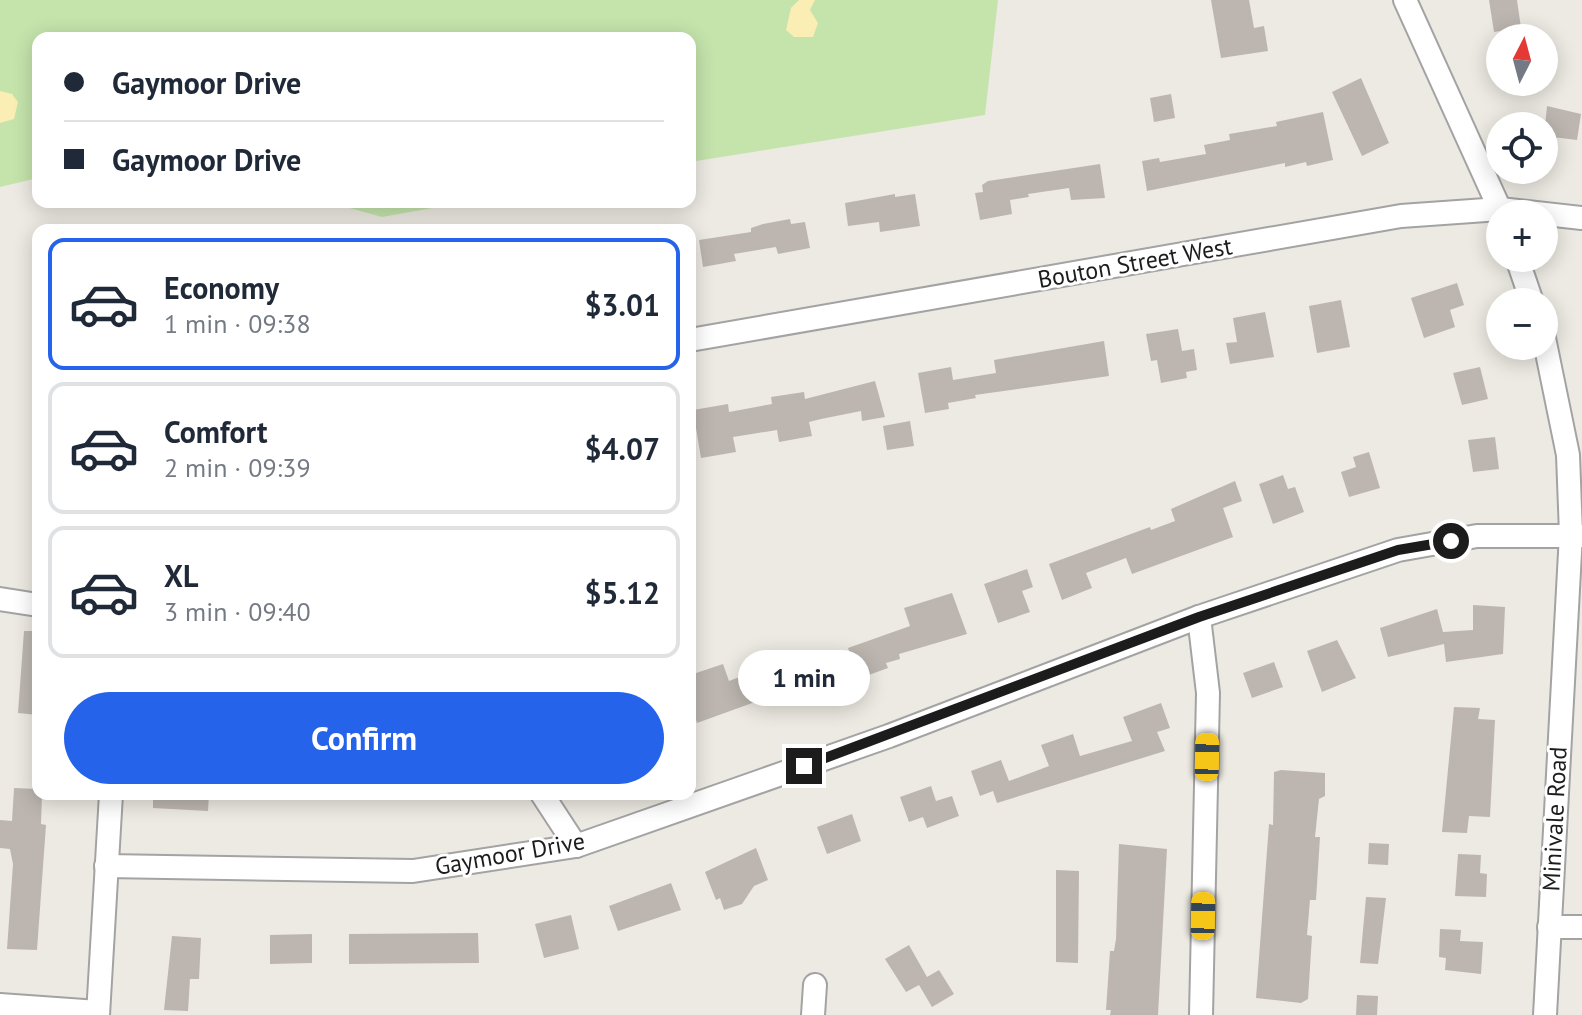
<!DOCTYPE html>
<html lang="en">
<head>
<meta charset="utf-8">
<style>
  :root { --surface:#fff; --page:#f6f6f7; --text:#1f2937; --muted:#747a83; --line:#e0e1e3; --accent:#2563eb }
  body { margin:0; font-family:"PT Sans",sans-serif; background:var(--page); color:var(--text); height:100vh; display:flex; flex-direction:column; font-size:30px; white-space:nowrap }
  * { box-sizing:border-box; margin:0 }
  p { font-size:26px; color:var(--muted) }
  .icon { flex:none; width:44px; height:44px; fill:none; stroke:currentColor; stroke-width:2; stroke-linecap:round; stroke-linejoin:round }
  .map { position:relative; flex:1; overflow:hidden }
  .side { position:absolute; left:32px; top:224px; width:664px; height:576px; display:flex; flex-direction:column; background:var(--surface); border-radius:16px; box-shadow:0 4px 20px #0003 }
  .side>* { flex:none }
  .banner { position:absolute; left:32px; top:32px; width:664px; height:176px; border-radius:16px; box-shadow:0 4px 20px #0003; display:grid; align-content:center; height:176px; padding:0 32px; background:var(--surface) }
  .needle { width:52px; rotate:6deg }
  .fabs { position:absolute; left:1486px; top:24px; display:grid; gap:16px }
  .fabs a { display:grid; place-items:center; width:72px; height:72px; border-radius:50%; background:var(--surface); box-shadow:0 4px 20px #0003; font-size:40px }
  .end { position:absolute; width:36px; height:36px; margin:-18px; border:10px solid #1c1c1c; background:#fff; box-shadow:0 0 0 4px #fff }
  .from { border-radius:50% }
  .bubble { position:absolute; height:56px; border-radius:28px; background:var(--surface); box-shadow:0 4px 20px #0003; font-size:26px; font-weight:600; line-height:56px; text-align:center }
  .car { position:absolute; width:24px; height:48px; margin:-24px -12px; border-radius:10px; box-shadow:0 0 6px 2px #0007; background:linear-gradient(#f5c518 24%,#345 0 40%,#f5c518 0 76%,#345 0 86%,#f5c518 0) }
  .banner b { display:flex; align-items:center; gap:28px; height:76px; font-size:30px }
  .banner b+b { border-top:2px solid var(--line) }
  .banner i { width:20px; height:20px; background:var(--text) }
  ul { padding:14px 0 0; list-style:none }
  li { display:flex; align-items:center; gap:24px; height:132px; margin:0 16px 12px; padding:0 16px; border:4px solid var(--line); border-radius:16px }
  li div { flex:1 }
  li b { display:block; font-size:30px }
  li em { font-style:normal; font-weight:600 }
  li.selected { border-color:var(--accent) }
  li>.icon { width:72px; height:72px; stroke-width:1.5 }
  .button { display:flex; gap:16px; margin-top:auto; padding:16px 32px }
  .button a { flex:1; height:92px; border-radius:48px; background:var(--accent); color:#fff; font-size:32px; font-weight:600; line-height:92px; text-align:center }
  .map>svg:first-child { display:block }
  .grass { fill:#c5e4ac }
  .sand { fill:#faeeb4 }
  .building { fill:#bdb6b0 }
  .lines { fill:none; stroke-linecap:round; stroke-linejoin:round }
  .street-casing { stroke:#a3a3a3; stroke-width:26 }
  .street { stroke:#fff; stroke-width:22 }
  .route { stroke:#1c1c1c; stroke-width:10 }
  .labels { text-anchor:middle; stroke-width:6; stroke-linejoin:round; paint-order:stroke }
  .street-label { font-size:24px; fill:#1c1c1c; stroke:#fff }
</style>
</head>
<body>
<div class="map">
<svg width="1582" height="1015" viewBox="0 0 1582 1015">
  <rect width="100%" height="100%" fill="#edeae3"/>
  <!-- grass -->
  <g class="grass">
    <path d="M0,0H998L985,115L690,162V38H38V178L0,187Z"/>
    <path d="M328,202H466L382,217Z"/>
  </g>
  <!-- sand -->
  <g class="sand">
    <path d="M799,0H815L810,10L818,23L813,37H794L786,30L791,8Z"/>
    <path d="M0,91L12,94L18,102L14,119L0,123Z"/>
  </g>
  <!-- building -->
  <g class="building">
    <path d="M1211,0H1249L1254,28L1264,26L1268,51L1221,58Z"/>
    <path d="M1489,0H1517L1521,28L1494,32Z"/>
    <path d="M1361,78L1389,143L1362,156L1332,92Z"/>
    <path d="M1171,94L1175,118L1154,122L1150,98Z"/>
    <path d="M1547,106L1581,114L1577,140L1544,136Z"/>
    <path d="M1323,112L1333,160L1307,166L1306,162L1285,167V163L1147,191L1142,161L1159,158L1160,162L1206,154L1204,145L1230,140L1229,134L1277,126L1276,122Z"/>
    <path d="M1100,164L1105,198L1071,200L1069,188L1028,194L1029,197L1010,200L1012,214L980,220L975,193L983,192L982,185L988,181Z"/>
    <path d="M895,194V197L915,194L920,226L880,232L879,222L848,226L845,203Z"/>
    <path d="M790,219L791,224L805,222L810,248L778,254L776,247L734,254L736,261L703,267L699,240L751,232V228L763,224Z"/>
    <path d="M1457,283L1464,305L1450,310L1455,327L1424,338L1411,298Z"/>
    <path d="M1341,300L1350,347L1317,353L1309,306Z"/>
    <path d="M1265,312L1274,357L1230,364L1226,343L1237,342L1233,318Z"/>
    <path d="M1178,329L1182,351L1194,349L1197,370L1186,372L1187,378L1161,383L1157,360L1151,361L1146,334Z"/>
    <path d="M1104,341L1109,376L975,395L976,398L948,403L949,409L925,413L918,373L951,367L953,380L996,373L994,360Z"/>
    <path d="M1480,367L1488,399L1462,405L1453,373Z"/>
    <path d="M875,381L885,417L862,421L861,411L821,419L809,422L812,436L779,442L777,430L733,437L736,452L701,458L693,410L728,404L729,412L772,404L771,397L804,392L805,399Z"/>
    <path d="M910,421L914,446L887,450L883,426Z"/>
    <path d="M1495,437L1499,469L1473,472L1468,440Z"/>
    <path d="M1369,452L1380,488L1349,497L1341,472L1356,467L1353,457Z"/>
    <path d="M1283,475L1288,489L1295,487L1304,512L1273,524L1259,484Z"/>
    <path d="M1235,481L1242,501L1223,508L1233,537L1132,574L1126,558L1086,573L1092,588L1062,600L1049,564L1150,527L1151,530L1175,521L1171,509Z"/>
    <path d="M1027,569L1033,587L1022,591L1030,612L998,623L984,584Z"/>
    <path d="M952,593L967,634L899,654L900,659L886,663L888,668L866,676L865,671L857,674L848,648L910,626L904,608Z"/>
    <path d="M1473,605L1505,607L1503,654L1446,662L1444,644L1388,657L1380,628L1437,609L1443,632L1473,630Z"/>
    <path d="M24,631H38V715L18,713Z"/>
    <path d="M1337,640L1356,678L1322,692L1307,651Z"/>
    <path d="M798,655L808,683L697,723L690,701V675L723,664L729,681Z"/>
    <path d="M1274,662L1283,687L1252,698L1243,673Z"/>
    <path d="M1161,703L1170,728L1157,732L1165,751L997,803L993,791L980,796L971,771L1001,760L1009,781L1049,766L1041,745L1073,734L1080,756L1132,741L1123,717Z"/>
    <path d="M1454,707L1480,708L1478,719L1495,720L1490,817L1469,816L1467,833L1442,832Z"/>
    <path d="M1281,770L1325,773V796L1319,799L1315,837H1320L1316,900H1310L1307,935L1312,936L1308,999L1301,1003L1256,998L1269,824L1273,825L1274,772Z"/>
    <path d="M931,786L936,801L952,796L959,816L927,828L923,817L909,822L900,797Z"/>
    <path d="M14,788L38,789V794H42L41,824L46,825L37,950L7,949L13,864L10,849L0,848V820L12,821Z"/>
    <path d="M153,794H209L208,811L153,808Z"/>
    <path d="M852,814L861,841L827,854L817,827Z"/>
    <path d="M1369,843L1389,844L1388,865L1368,864Z"/>
    <path d="M1119,844L1167,849L1158,1015H1110L1111,1010H1106L1110,951H1114L1116,939Z"/>
    <path d="M756,848L768,880L754,886L742,904L724,910L720,898L716,900L705,872Z"/>
    <path d="M1458,854L1481,855L1480,873L1487,874L1486,897L1455,896Z"/>
    <path d="M1056,870L1079,871L1078,963L1056,962Z"/>
    <path d="M671,883L681,910L618,931L609,906Z"/>
    <path d="M1366,897L1386,898L1378,964L1360,963Z"/>
    <path d="M571,915L579,949L544,958L535,924Z"/>
    <path d="M1440,929L1461,930L1460,941L1483,942L1481,974L1445,970L1446,958L1439,957Z"/>
    <path d="M478,933L479,963L349,964V934Z"/>
    <path d="M312,934V963L270,964V935Z"/>
    <path d="M172,936L201,938L199,979H190L188,1011L164,1010Z"/>
    <path d="M909,945L927,977L939,970L954,994L932,1007L919,985L906,992L885,959Z"/>
    <path d="M1357,995L1378,996L1377,1015H1356Z"/>
  </g>
  <g class="lines">
    <defs>
      <g id="street">
        <path d="M1405,0L1502,214"/>
        <path d="M1517,258L1532,302"/>
        <path d="M1544,338L1568,455L1571,534L1545,1015"/>
        <path d="M690,340L1401,216L1500,209L1582,218"/>
        <path d="M0,599L38,605"/>
        <path d="M1199,617L1208,693L1201,1015"/>
        <path d="M542,794L576,846"/>
        <path d="M106,866L413,871L576,846L889,736L1199,617L1398,550L1477,536H1582"/>
        <path d="M1549,927H1582"/>
        <path d="M0,1005L98,1012"/>
        <path d="M98,1015L111,794"/>
        <path d="M813,1015L815,985"/>
      </g>
    </defs>
    <!-- street casing -->
    <use href="#street" class="street-casing"/>
    <!-- street -->
    <use href="#street" class="street"/>
  </g>
  <g class="lines">
    <!-- route -->
    <path class="route" d="M804,766L1199,617L1398,550L1451,541"/>
  </g>
  <g class="labels">
    <!-- street labels -->
    <g class="street-label">
      <text transform="translate(1135 263) rotate(-10)" y="8">Bouton Street West</text>
      <text transform="translate(1555 819) rotate(-87)" y="8">Minivale Road</text>
      <text transform="translate(510 854) rotate(-10)" y="8">Gaymoor Drive</text>
    </g>
  </g>
</svg>
<div class="fabs">
<a><svg class="needle" viewBox="-14 -14 28 28"><path d="M0-13l5 13h-10z" fill="#e53935"/><path d="M0 13l5-13h-10z" fill="#747a83"/></svg></a>
<a><svg class="icon" aria-label="locate" viewBox="0 0 24 24"><circle cx="12" cy="12" r="6"/><path d="M12 2v4M12 18v4M2 12h4M18 12h4"/></svg></a>
<a>+</a>
<a>−</a>
</div>
<i class="end from" style="left:1451px;top:541px"></i>
<i class="end" style="left:804px;top:766px"></i>
<div class="bubble" style="left:738px;top:650px;width:132px">1 min</div>
<i class="car" style="left:1207px;top:757px;rotate:1deg"></i>
<i class="car" style="left:1203px;top:916px;rotate:1deg"></i>
<div class="banner">
<b><i class="from"></i>Gaymoor Drive</b>
<b><i></i>Gaymoor Drive</b>
</div>
<section class="side">
<ul>
<li class="selected"><svg class="icon" aria-label="car" viewBox="0 0 24 24"><path d="M5 17H2v-5l4-1 3-4h7l3 4 3 1v5h-3M9 17h6M6 11h13"/><circle cx="7" cy="17" r="2"/><circle cx="17" cy="17" r="2"/></svg><div><b>Economy</b><p>1 min · 09:38</p></div><em>$3.01</em></li>
<li><svg class="icon" aria-label="car" viewBox="0 0 24 24"><path d="M5 17H2v-5l4-1 3-4h7l3 4 3 1v5h-3M9 17h6M6 11h13"/><circle cx="7" cy="17" r="2"/><circle cx="17" cy="17" r="2"/></svg><div><b>Comfort</b><p>2 min · 09:39</p></div><em>$4.07</em></li>
<li><svg class="icon" aria-label="car" viewBox="0 0 24 24"><path d="M5 17H2v-5l4-1 3-4h7l3 4 3 1v5h-3M9 17h6M6 11h13"/><circle cx="7" cy="17" r="2"/><circle cx="17" cy="17" r="2"/></svg><div><b>XL</b><p>3 min · 09:40</p></div><em>$5.12</em></li>
</ul>
<div class="button"><a>Confirm</a></div>
</section>
</div>
</body>
</html>
